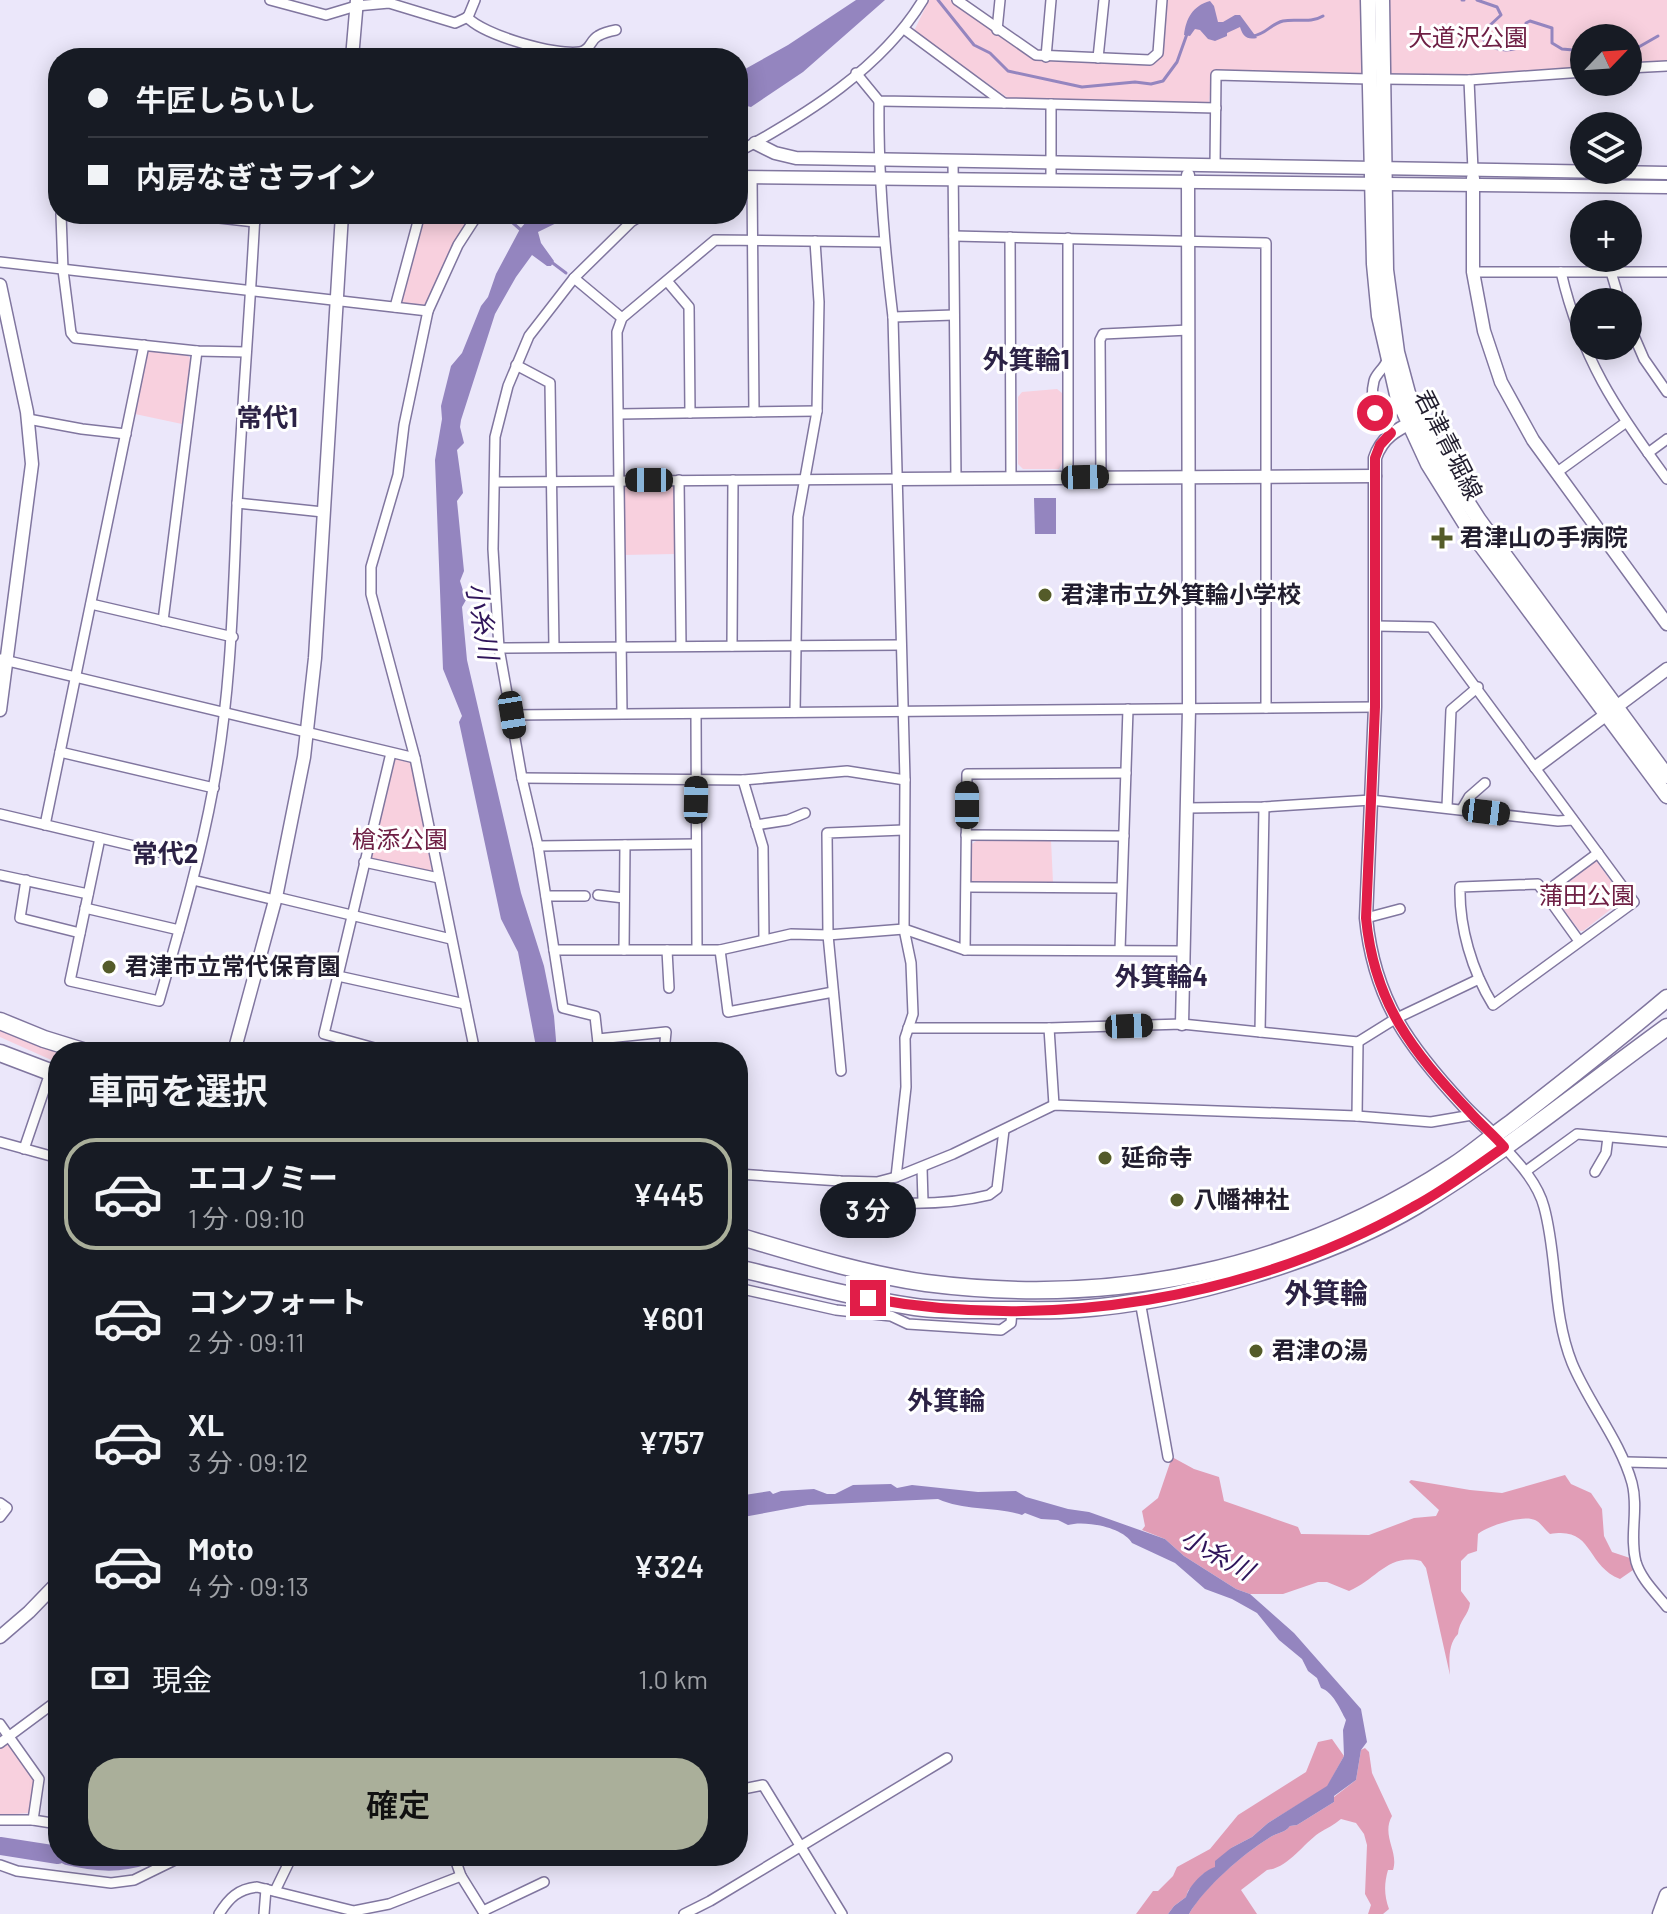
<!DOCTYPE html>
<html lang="ja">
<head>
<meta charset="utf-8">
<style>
  :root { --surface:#171b24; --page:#20242c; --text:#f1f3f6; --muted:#9ea1a6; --line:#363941; --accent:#aaaf9a }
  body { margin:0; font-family:Barlow,"Noto Sans JP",sans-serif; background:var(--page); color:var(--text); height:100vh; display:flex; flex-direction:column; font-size:30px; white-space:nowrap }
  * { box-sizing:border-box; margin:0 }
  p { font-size:26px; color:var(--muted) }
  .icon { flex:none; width:44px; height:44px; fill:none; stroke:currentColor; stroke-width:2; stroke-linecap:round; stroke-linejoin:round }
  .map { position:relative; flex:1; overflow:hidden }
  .side { position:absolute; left:48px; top:1042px; width:700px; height:824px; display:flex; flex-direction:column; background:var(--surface); border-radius:32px; box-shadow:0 4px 20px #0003 }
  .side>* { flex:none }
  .top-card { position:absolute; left:48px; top:48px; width:700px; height:176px; border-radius:32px; box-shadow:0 4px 20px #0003; display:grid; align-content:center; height:176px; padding:0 40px; background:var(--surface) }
  .needle { width:52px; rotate:65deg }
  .fabs { position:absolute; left:1570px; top:24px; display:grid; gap:16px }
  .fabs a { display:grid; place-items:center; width:72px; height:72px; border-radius:50%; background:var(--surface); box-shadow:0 4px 20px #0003; font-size:40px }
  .end { position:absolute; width:36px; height:36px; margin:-18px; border:10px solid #e11d48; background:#fff; box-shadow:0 0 0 4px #fff }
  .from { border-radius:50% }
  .bubble { position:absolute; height:56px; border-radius:28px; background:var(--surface); box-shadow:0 4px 20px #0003; font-size:26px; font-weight:600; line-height:56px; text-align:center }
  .car { position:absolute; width:24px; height:48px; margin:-24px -12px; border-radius:10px; box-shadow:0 0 6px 2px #0007; background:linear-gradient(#222 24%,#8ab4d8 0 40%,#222 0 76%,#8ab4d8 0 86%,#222 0) }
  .top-card b { display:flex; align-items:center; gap:28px; height:76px; font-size:30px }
  .top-card b+b { border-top:2px solid var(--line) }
  .top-card i { width:20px; height:20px; background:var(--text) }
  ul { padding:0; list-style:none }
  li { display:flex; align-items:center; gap:24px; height:112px; margin:0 16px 12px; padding:0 24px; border:4px solid transparent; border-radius:32px }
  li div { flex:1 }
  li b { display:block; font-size:30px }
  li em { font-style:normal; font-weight:600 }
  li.selected { border-color:var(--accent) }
  li>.icon { width:72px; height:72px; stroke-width:1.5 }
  h2 { padding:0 40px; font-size:36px; line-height:96px }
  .pay { display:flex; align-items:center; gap:20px; height:88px; padding:0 40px; font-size:30px }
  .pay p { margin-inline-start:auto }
  .cta { display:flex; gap:16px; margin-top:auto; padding:16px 40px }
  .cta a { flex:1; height:92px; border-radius:32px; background:var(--accent); color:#111; font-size:32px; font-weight:600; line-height:92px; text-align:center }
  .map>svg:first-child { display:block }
  .green { fill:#f8d0de }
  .forest { fill:#e19db6 }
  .water { fill:#9485bf }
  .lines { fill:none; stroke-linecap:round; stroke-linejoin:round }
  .stream { stroke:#9485bf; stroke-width:3 }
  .river { stroke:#9485bf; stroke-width:18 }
  .minor-casing { stroke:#80769f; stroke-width:12 }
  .tertiary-casing { stroke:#80769f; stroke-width:15 }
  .secondary-casing { stroke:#80769f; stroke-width:17 }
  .trunk-casing { stroke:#80769f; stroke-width:19 }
  .minor { stroke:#fff; stroke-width:9 }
  .tertiary { stroke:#fff; stroke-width:12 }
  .secondary { stroke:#fff; stroke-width:14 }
  .trunk { stroke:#fff; stroke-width:16 }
  .route { stroke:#e11d48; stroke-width:10 }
  .poi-dot { fill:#545b29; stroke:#fff; stroke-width:3 }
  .labels { text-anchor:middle; stroke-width:6; stroke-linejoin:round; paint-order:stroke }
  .park-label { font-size:24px; fill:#6f2045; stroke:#fff }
  .street-label { font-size:24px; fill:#221e2f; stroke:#fff }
  .poi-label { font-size:24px; font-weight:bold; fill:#221e2f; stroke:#fff; text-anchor:start }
  .neighbourhood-label { font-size:26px; font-weight:bold; fill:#2c2245; stroke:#fff }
  .water-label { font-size:26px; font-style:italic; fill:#30155b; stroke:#fff }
  .quarter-label { font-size:28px; font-weight:bold; fill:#2c2245; stroke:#fff }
</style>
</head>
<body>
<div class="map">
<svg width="1667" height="1914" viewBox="0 0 1667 1914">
  <rect width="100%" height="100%" fill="#ebe7fa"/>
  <!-- green -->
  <g class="green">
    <path d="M929,0H950L1035,59L1154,62L1165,0H1667V62L1628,65V38H1584V68L1470,76L1215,71L1212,73L1209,104L1008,98L914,31Z"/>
    <path d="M424,214H472L473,217L426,304L421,306L403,304L401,298Z"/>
    <path d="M150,351L187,355L191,359L182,424L135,414L146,354Z"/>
    <path d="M1057,389L1062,393L1063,461L1059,469H1023L1018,464V397L1022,392Z"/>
    <path d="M669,484L674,488L675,554L623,555V485Z"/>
    <path d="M395,758L408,760L411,763L432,871L430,873L372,860L370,856L392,761Z"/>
    <path d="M1051,840L1053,883L975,884L971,880L972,844L976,841Z"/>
    <path d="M1595,859L1624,899L1583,931H1580L1550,894Z"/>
    <path d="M0,1029L64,1052H58V1063L0,1037Z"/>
    <path d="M5,1744H9L35,1779L30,1813L0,1815V1747Z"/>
  </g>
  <!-- forest -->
  <g class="forest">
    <path d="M1172,1457L1194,1469L1219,1477L1224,1501L1298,1527L1301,1534L1369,1535L1414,1518L1436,1516L1439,1510L1409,1482L1411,1480L1470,1490L1502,1493L1565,1475L1571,1484L1591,1493L1602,1509L1604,1536L1612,1552L1630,1558L1633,1570L1620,1579C1585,1565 1594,1526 1550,1534C1545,1530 1540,1522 1535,1520C1524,1514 1487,1526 1478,1534L1477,1551L1468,1554L1461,1561V1591L1470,1603C1469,1615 1459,1620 1458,1634C1448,1644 1449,1661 1450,1675L1426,1568L1421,1561C1388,1553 1376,1580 1349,1591L1327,1582H1318L1283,1594H1250L1236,1589L1184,1556L1165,1539L1142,1530L1145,1526L1142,1511L1158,1498Z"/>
    <path d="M1332,1739L1344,1756L1327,1787L1268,1823L1252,1837L1231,1848L1215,1868L1203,1874L1188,1891L1186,1897L1174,1906L1168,1914H1136L1153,1891H1158L1173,1876L1177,1867L1210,1849L1238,1815L1306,1772L1318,1742Z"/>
    <path d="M1365,1748L1369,1752L1372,1773L1392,1816C1381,1836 1399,1851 1393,1870H1388C1384,1884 1384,1895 1389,1909L1383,1914H1368L1371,1905L1365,1894L1367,1845L1364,1834L1356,1823L1341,1819C1334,1825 1327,1828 1319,1833C1303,1844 1288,1868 1267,1870L1241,1890L1257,1914H1189C1205,1886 1242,1855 1269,1838C1277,1832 1284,1834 1290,1826L1297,1825L1334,1802V1797L1356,1780L1361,1750Z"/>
  </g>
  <!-- water -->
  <g class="water">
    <path d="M856,0H885L803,72L751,107L738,104V73L788,45Z"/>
    <path d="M1210,1L1214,6L1218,22H1223L1235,15H1240L1257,38C1246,40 1243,36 1240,27L1227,33V36L1215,41L1208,39L1200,30L1195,29L1190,36L1184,35C1186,19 1192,6 1210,1Z"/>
    <path d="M533,214H575L538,232L541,243L554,261L551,266H547L532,255L516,277L495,314L461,420L460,427L464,443L457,450L463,493L457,501L464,571L460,581L466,600L462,607L467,660L521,893L544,966L554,1016L557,1052H537L518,952L501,919L459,722L462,716L443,669L435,460L442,419L441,406L451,366L462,353L481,306L488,297L496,274L520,229Z"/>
    <path d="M1034,498H1056V534H1035Z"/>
    <path d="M891,1484L897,1488L912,1485L978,1492L1016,1491L1026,1497L1068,1509L1089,1512L1165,1539L1184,1556L1236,1589L1250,1594L1294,1633L1361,1709L1367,1742L1361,1750L1356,1780L1334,1796V1802L1297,1825L1290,1826C1284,1834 1277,1832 1269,1838C1243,1854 1205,1887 1189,1914H1168L1174,1906L1186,1897C1189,1886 1204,1870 1215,1867V1861L1231,1848L1252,1837L1268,1823L1327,1786L1344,1756L1343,1730L1346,1720C1340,1709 1333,1692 1321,1688L1317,1678L1308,1671L1302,1659L1279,1640L1257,1613L1232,1599L1205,1589L1175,1563L1132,1543C1123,1527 1084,1520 1068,1525L1058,1520L1041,1519L1025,1513L1022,1515C994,1506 964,1511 938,1499L808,1505L738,1518V1496L770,1491L773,1494L781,1491L814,1489L827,1494H835L853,1485Z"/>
  </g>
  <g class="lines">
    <!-- stream -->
    <g class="stream">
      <path d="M938,0L974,45L990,53L1008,71L1082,87L1135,82L1151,84L1163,81L1177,62L1187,34"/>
      <path d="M1462,0H1464"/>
      <path d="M1477,0L1497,7L1501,15L1487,28L1483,39C1492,53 1515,53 1527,42L1526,23L1530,21L1552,28V43L1562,49L1584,51"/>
      <path d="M1252,36C1266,35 1270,24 1283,21C1297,18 1310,24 1323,16"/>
      <path d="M1628,47L1637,48L1658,36"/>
      <path d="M506,217L521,230"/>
      <path d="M550,261L566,273"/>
    </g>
    <!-- river -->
    <g class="river">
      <path d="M0,1846L58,1855"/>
      <path d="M67,1856C94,1862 117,1865 144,1856"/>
    </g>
    <defs>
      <g id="minor">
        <path d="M270,0L326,15L356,6L389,3L455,23L468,17L475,0"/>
        <path d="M957,0L1036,55L1150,60L1158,53L1162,0"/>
        <path d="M467,17C483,35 556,56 580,52C591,50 590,40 598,36C603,33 610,31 616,30"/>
        <path d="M904,29L1004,103L1216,108"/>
        <path d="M997,30L1000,0"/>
        <path d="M1046,57L1051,0"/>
        <path d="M1098,58L1104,0"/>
        <path d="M1628,68L1667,66"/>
        <path d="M856,73L879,101L1004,103"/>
        <path d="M1382,79L1469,80L1584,72"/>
        <path d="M1469,80L1473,170"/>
        <path d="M879,101C878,175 884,244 893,317L905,780L904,929L911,963L913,1014L905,1038L906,1087L896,1177"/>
        <path d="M738,152C806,115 882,68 923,0"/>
        <path d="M953,160L956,479"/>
        <path d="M1215,166L1216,75L1369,79"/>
        <path d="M752,178L754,412"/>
        <path d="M1051,180V104"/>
        <path d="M61,214L63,270L71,333L75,338L197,351L246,352"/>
        <path d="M184,214L255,222"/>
        <path d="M954,236L1266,243V708"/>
        <path d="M1010,237L1011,478"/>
        <path d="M1068,238V477"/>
        <path d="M0,262L428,311"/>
        <path d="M1473,272H1667"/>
        <path d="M1561,272C1581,358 1616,410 1667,479"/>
        <path d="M1611,272L1620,302"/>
        <path d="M574,278L622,318"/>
        <path d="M667,281L689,307L690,413"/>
        <path d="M395,307L420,214"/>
        <path d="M893,317L954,315"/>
        <path d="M1628,322L1644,359L1667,392"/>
        <path d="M1387,360C1385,368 1376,373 1374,381C1369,401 1376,421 1391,433"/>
        <path d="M516,365L550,383L554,647"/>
        <path d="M619,414L817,411"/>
        <path d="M28,419L82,429L126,434"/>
        <path d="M1648,453L1667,439"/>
        <path d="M1556,473L1625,423"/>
        <path d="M1101,477L1100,340L1103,334L1189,330"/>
        <path d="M679,480L681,646"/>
        <path d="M496,482L899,479"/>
        <path d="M237,503L323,512"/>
        <path d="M91,604L233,637"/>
        <path d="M163,621L197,351"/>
        <path d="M1376,626L1431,627L1634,902L1493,1005C1472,971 1459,927 1460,887L1538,884L1579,941"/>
        <path d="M732,646L733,480"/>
        <path d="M499,648L901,645"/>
        <path d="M0,659L415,758"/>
        <path d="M795,712L798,517L817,411L819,302L815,241"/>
        <path d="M622,713L617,332L622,318L715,240L883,242"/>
        <path d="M696,714L697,949"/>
        <path d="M512,715L1375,707"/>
        <path d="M60,752L214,788"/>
        <path d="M522,778L743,780L847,771L905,780"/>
        <path d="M743,780L763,847L764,939"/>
        <path d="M1447,807L1451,710L1478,687"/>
        <path d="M1187,808L1264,807L1371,800L1558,821L1573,820"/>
        <path d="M1462,809L1469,797L1485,783"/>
        <path d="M0,814L197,861"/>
        <path d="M45,825L144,345"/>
        <path d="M756,825L788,820L805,813"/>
        <path d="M966,835L1124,836"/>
        <path d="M100,838L70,981L159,1001C179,931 200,860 213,789C231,695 233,600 237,505C242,408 250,311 255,214"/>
        <path d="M538,846L696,844"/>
        <path d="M364,862L439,878"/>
        <path d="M0,875L88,894"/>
        <path d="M26,880L20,918L80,933"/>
        <path d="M193,880L275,900"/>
        <path d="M967,887L1121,888"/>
        <path d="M1544,893L1598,853"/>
        <path d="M598,895L624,898"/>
        <path d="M546,896H585"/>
        <path d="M276,897L451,939"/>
        <path d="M85,908L179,930"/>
        <path d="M1366,918L1400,909"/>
        <path d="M554,950H720L791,934L828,935L904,929L965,950L1184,951"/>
        <path d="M624,950L625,845"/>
        <path d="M667,950L669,988"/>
        <path d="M720,950L728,1012L833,992"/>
        <path d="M965,950L967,774L1126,773"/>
        <path d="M1120,950L1128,709"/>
        <path d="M338,976L465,1004"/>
        <path d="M908,1028H1049L1182,1024L1358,1042L1395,1019L1479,979"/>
        <path d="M1049,1028L1054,1105"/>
        <path d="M1260,1032L1264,807"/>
        <path d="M598,1039L666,1032L664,1052"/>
        <path d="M389,1052L324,1034L391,753"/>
        <path d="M475,1052L415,758L371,594V567L398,475L404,425L428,311L458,245L478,214"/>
        <path d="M599,1052L595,1016L563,1008L538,846L522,778L499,648L493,549L495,437L508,386L529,336L574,278L631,222L644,214"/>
        <path d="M841,1071L828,935L827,833L904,830"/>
        <path d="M1357,1116L1358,1042"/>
        <path d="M0,1142L58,1158"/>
        <path d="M1504,1147C1520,1164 1538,1184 1544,1207C1558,1258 1552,1313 1572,1363C1589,1404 1620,1440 1632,1483C1639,1509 1629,1536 1636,1562C1641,1579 1656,1593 1667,1607"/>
        <path d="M24,1149L50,1073"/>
        <path d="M922,1168L923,1202"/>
        <path d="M1526,1171L1577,1134L1667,1142"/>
        <path d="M1595,1172L1606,1153L1608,1137"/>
        <path d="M738,1174L840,1181L877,1182L896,1177L953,1154L1054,1105L1357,1116L1431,1122L1472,1115"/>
        <path d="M840,1181L843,1189C875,1210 953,1204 989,1195L997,1189L1004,1130"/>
        <path d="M738,1288L836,1310L891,1316L908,1324L1001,1330L1011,1323L1012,1310"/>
        <path d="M1140,1301L1168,1457"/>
        <path d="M1626,1462L1667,1463"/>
        <path d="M0,1503L7,1508L0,1517"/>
        <path d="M0,1724L39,1779L33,1820"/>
        <path d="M0,1743L58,1700"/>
        <path d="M738,1790L763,1785L842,1914"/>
        <path d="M0,1820H33L58,1824"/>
        <path d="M454,1856L461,1876L484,1913"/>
        <path d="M0,1865L17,1871L111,1883L134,1880L183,1856"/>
        <path d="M275,1891L292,1856"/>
        <path d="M483,1911L544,1882"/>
        <path d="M219,1914C229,1898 238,1889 257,1887L354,1911L389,1904L461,1876"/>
        <path d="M264,1914L266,1889"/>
        <path d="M684,1914L710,1901L947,1758"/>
      </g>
      <g id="tertiary">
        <path d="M352,58L357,0"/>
        <path d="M755,143L775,153L796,158L1667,173"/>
        <path d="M738,177L1667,187"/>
        <path d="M1473,178V272L1484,331L1501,382L1533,440L1667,624"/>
        <path d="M0,285L27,412L32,464L0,710"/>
        <path d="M1416,420C1396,430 1382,437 1375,458V707L1366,918C1374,1000 1409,1047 1464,1106C1475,1118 1489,1129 1499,1141"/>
        <path d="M899,479L1375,476"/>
        <path d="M1536,767L1667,669"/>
        <path d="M1182,1024L1189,709L1188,175"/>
        <path d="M234,1052L276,897L304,757L315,658L342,214"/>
        <path d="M0,1637L29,1612L58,1582"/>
      </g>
      <g id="secondary">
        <path d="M1368,0L1374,264L1379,316L1398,399L1428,464L1466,525L1667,796"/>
        <path d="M1382,0L1386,270L1397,352L1408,393L1434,450L1479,520L1667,776"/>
        <path d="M1660,1914L1667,1895"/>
      </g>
      <g id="trunk">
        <path d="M0,1021L44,1039L86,1052"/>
        <path d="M0,1053L58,1075"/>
        <path d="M738,1236C799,1254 863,1274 926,1283C1114,1307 1293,1271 1453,1166C1473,1153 1491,1137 1511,1123C1564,1082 1616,1041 1667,998"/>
        <path d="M738,1268C796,1282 855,1298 915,1307C945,1311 975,1310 1005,1310C1029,1310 1054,1311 1078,1309C1182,1302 1327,1259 1416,1206C1504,1153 1584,1087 1667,1027"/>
      </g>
    </defs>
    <!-- minor casing -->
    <use href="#minor" class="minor-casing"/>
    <!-- tertiary casing -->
    <use href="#tertiary" class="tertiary-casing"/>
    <!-- secondary casing -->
    <use href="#secondary" class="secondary-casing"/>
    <!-- trunk casing -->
    <use href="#trunk" class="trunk-casing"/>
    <!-- minor -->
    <use href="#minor" class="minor"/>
    <!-- tertiary -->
    <use href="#tertiary" class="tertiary"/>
    <!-- secondary -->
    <use href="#secondary" class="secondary"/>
    <!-- trunk -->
    <use href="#trunk" class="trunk"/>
  </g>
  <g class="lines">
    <!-- route -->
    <path class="route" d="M868,1298C1050,1332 1251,1299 1413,1207C1445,1190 1474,1168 1504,1147C1493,1134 1480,1124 1469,1111C1412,1051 1374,1003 1366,918L1375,707V458L1380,445L1391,433L1379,422L1375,413"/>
  </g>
  <!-- markers -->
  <g class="poi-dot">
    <path d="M1438 526h8v8h8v8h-8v8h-8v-8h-8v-8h8z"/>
    <circle cx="1045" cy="595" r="8"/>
    <circle cx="109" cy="967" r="8"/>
    <circle cx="1105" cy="1158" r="8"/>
    <circle cx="1177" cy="1200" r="8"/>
    <circle cx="1256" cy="1351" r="8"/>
  </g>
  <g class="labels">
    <!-- park labels -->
    <g class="park-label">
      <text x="1468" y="46">大道沢公園</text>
      <text x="400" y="848">槍添公園</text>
      <text x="1587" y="904">蒲田公園</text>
    </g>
    <!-- street labels -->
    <g class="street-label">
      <text transform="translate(1448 445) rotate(63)" y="8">君津青堀線</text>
    </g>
    <!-- poi labels -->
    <g class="poi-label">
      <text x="1460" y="546">君津山の手病院</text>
      <text x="1061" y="603">君津市立外箕輪小学校</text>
      <text x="125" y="975">君津市立常代保育園</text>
      <text x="1121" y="1166">延命寺</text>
      <text x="1193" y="1208">八幡神社</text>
      <text x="1272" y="1359">君津の湯</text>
    </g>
    <!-- neighbourhood labels -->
    <g class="neighbourhood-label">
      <text x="1026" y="369">外箕輪1</text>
      <text x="267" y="427">常代1</text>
      <text x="165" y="863">常代2</text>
      <text x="1161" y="986">外箕輪4</text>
      <text x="946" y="1410">外箕輪</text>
    </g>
    <!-- water labels -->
    <g class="water-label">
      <text transform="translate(482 621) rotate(80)" y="9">小糸川</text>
      <text transform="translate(1217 1554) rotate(29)" y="9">小糸川</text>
    </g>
    <!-- quarter labels -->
    <g class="quarter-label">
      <text x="1326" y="1303">外箕輪</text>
    </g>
  </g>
</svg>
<div class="fabs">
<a><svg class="needle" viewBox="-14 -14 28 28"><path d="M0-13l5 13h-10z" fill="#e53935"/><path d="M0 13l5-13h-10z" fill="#9ea1a6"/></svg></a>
<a><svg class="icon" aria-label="layers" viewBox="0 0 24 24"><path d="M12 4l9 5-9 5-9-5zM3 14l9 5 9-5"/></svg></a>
<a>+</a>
<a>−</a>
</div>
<i class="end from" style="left:1375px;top:413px"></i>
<i class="end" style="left:868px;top:1298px"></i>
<div class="bubble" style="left:820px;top:1182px;width:96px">3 分</div>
<i class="car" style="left:1085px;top:477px;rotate:89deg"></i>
<i class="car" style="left:649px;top:480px;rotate:270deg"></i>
<i class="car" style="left:512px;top:715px;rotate:171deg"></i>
<i class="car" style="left:696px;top:800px;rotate:1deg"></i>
<i class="car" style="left:967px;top:805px;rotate:0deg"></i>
<i class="car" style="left:1486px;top:812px;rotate:97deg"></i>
<i class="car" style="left:1129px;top:1026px;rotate:88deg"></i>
<div class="top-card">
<b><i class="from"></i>牛匠しらいし</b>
<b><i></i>内房なぎさライン</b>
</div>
<section class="side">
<h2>車両を選択</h2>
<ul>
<li class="selected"><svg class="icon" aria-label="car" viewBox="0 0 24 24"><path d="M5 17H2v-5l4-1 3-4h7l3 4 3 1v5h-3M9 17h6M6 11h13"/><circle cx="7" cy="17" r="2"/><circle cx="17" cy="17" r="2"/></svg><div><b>エコノミー</b><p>1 分 · 09:10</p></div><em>¥445</em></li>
<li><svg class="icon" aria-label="car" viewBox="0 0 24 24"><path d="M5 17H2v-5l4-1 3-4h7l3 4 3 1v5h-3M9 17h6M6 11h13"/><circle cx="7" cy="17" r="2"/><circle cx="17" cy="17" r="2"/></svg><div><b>コンフォート</b><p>2 分 · 09:11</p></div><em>¥601</em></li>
<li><svg class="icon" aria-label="car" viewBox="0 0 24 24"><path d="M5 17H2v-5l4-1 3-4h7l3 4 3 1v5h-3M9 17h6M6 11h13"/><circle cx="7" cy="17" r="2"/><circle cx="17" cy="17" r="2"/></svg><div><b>XL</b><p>3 分 · 09:12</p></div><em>¥757</em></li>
<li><svg class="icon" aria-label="car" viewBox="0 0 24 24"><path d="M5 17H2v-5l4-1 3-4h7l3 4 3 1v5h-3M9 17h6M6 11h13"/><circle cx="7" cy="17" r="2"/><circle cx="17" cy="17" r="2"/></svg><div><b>Moto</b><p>4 分 · 09:13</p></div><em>¥324</em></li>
</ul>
<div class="pay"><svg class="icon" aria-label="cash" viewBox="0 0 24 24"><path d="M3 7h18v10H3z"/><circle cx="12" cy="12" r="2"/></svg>現金<p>1.0 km</p></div>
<div class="cta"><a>確定</a></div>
</section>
</div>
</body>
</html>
